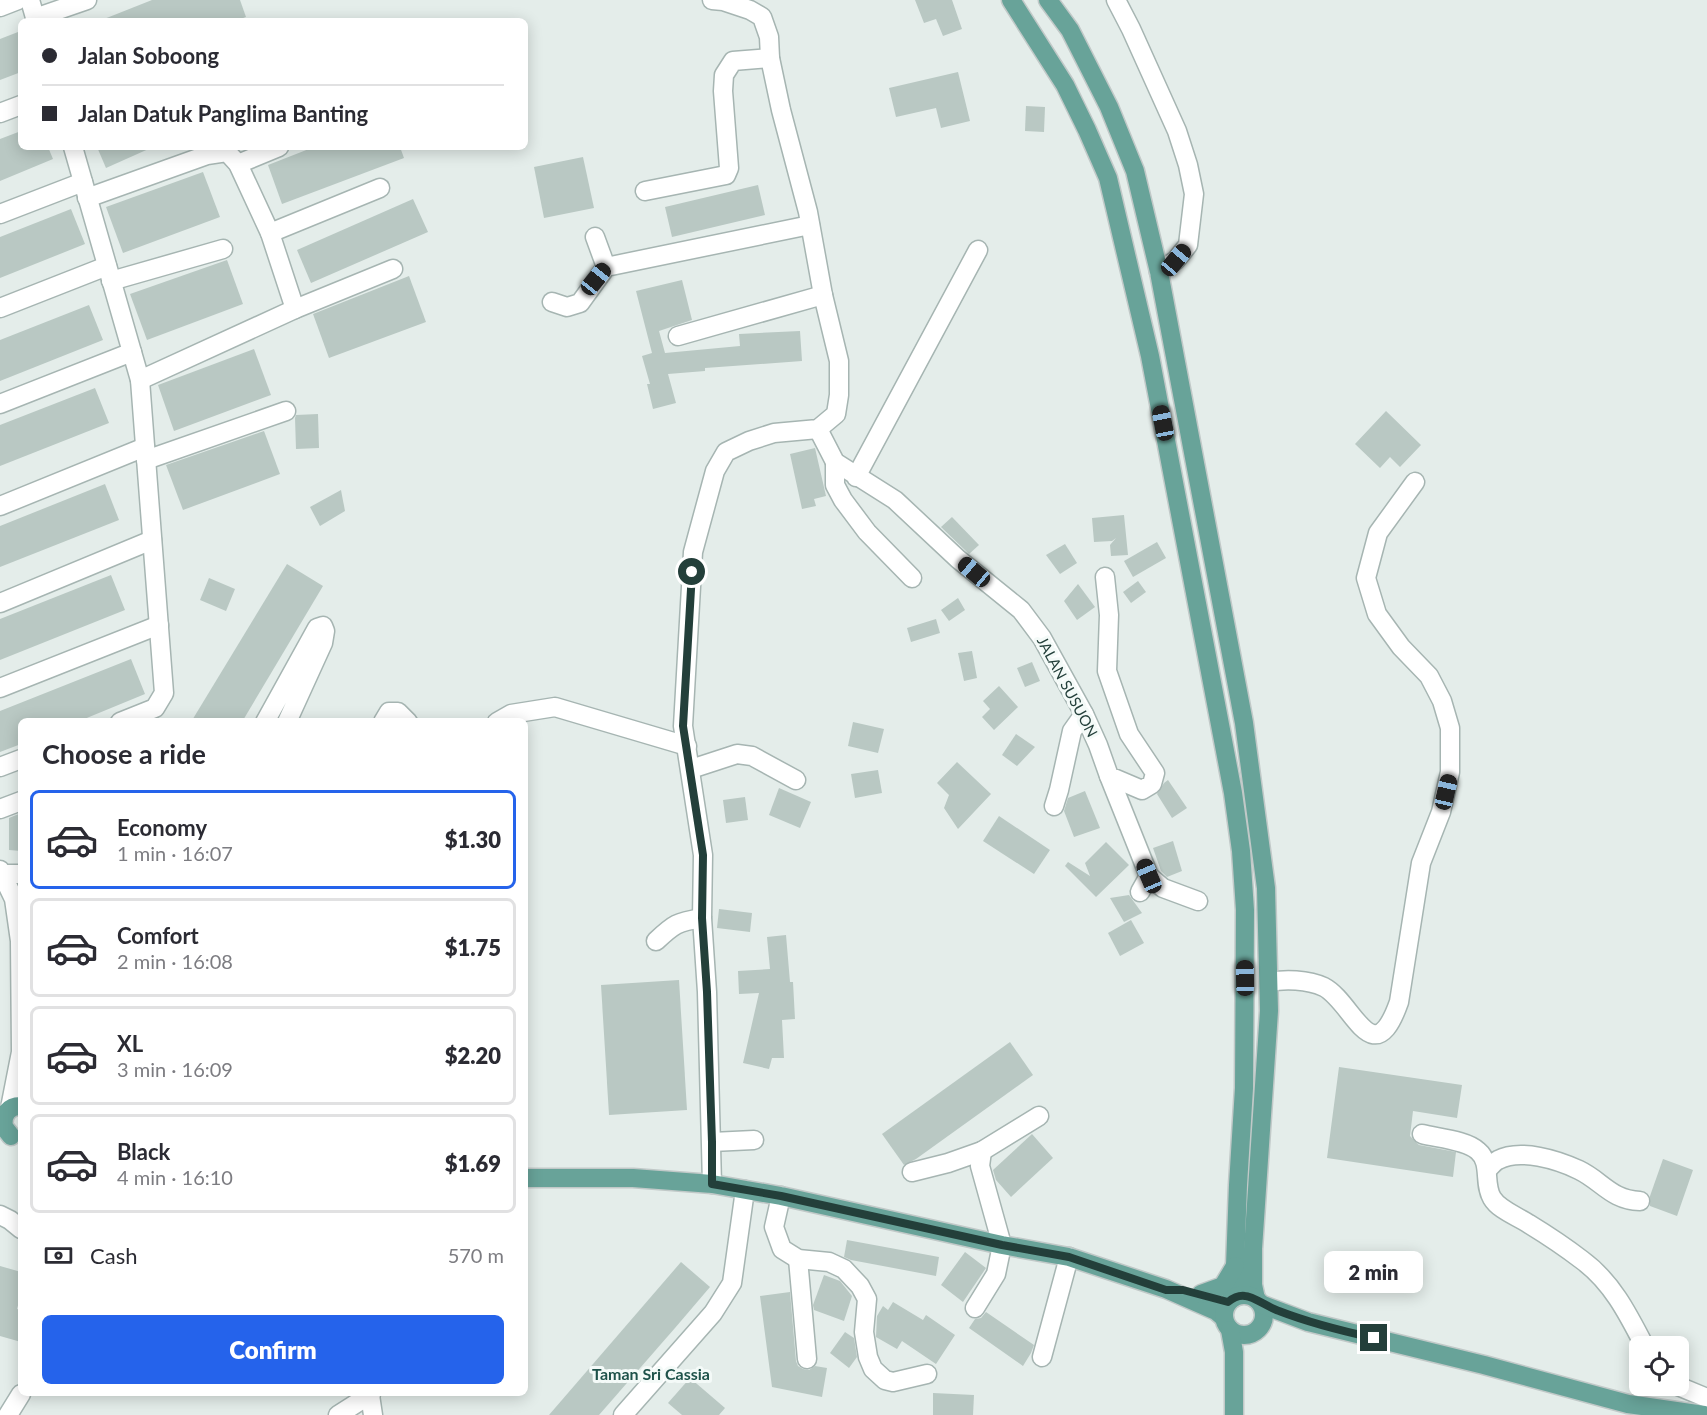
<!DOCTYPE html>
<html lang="en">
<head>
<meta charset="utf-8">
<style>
  :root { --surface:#fff; --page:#f2f2f3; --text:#2b2b33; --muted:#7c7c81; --line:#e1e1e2; --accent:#2563eb }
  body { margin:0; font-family:Lato,sans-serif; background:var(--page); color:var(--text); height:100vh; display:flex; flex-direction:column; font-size:22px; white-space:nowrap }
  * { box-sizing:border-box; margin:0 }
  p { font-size:20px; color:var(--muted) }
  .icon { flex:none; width:33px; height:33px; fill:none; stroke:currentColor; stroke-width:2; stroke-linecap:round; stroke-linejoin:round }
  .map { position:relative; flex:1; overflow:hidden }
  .panel { position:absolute; left:18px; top:718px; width:510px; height:678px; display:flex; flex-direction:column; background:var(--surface); border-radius:9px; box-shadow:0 3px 15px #0003 }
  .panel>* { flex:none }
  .guide { position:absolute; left:18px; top:18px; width:510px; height:132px; border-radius:9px; box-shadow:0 3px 15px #0003; display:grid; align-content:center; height:132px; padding:0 24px; background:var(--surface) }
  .buttons { position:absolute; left:1629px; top:1336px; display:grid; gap:12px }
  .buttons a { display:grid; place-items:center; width:60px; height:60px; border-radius:9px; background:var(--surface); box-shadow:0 3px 15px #0003; font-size:30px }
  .end { position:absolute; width:27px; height:27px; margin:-14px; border:8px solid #233f3a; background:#fff; box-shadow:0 0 0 3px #fff }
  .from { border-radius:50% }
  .bubble { position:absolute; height:42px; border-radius:9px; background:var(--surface); box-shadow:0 3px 15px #0003; font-size:20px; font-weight:800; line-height:42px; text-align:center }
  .car { position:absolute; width:18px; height:36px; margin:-18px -9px; border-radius:8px; box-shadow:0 0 4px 2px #0007; background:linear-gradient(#222 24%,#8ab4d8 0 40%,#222 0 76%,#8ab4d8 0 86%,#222 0) }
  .guide b { display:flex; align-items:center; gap:21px; height:57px; font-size:22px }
  .guide b+b { border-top:2px solid var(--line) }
  .guide i { width:15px; height:15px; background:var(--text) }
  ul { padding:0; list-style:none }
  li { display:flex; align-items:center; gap:18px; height:99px; margin:0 12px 9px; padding:0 12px; border:3px solid var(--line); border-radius:9px }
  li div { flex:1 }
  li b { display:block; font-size:22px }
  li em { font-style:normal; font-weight:800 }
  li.active { border-color:var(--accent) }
  li>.icon { width:54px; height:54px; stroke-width:1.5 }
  h2 { padding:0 24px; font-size:27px; line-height:72px }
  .pay { display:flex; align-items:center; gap:15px; height:66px; padding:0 24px; font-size:22px }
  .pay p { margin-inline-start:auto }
  .button { display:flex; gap:12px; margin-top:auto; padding:12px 24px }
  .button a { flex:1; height:69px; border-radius:9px; background:var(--accent); color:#fff; font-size:24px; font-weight:800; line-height:69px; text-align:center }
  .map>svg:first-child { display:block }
  .building { fill:#b9c8c3 }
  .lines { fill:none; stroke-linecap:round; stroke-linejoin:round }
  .minor-casing { stroke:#a6b5b2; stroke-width:21 }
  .major-casing { stroke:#c1c9c8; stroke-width:21 }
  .minor { stroke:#fff; stroke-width:18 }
  .major { stroke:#68a399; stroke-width:18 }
  .route { stroke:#233f3a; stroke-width:8 }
  .labels { text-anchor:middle; stroke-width:6; stroke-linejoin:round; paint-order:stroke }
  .street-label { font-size:15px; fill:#233f3a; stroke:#f4faf8 }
  .neighbourhood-label { font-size:16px; font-weight:bold; fill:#1e524a; stroke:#f4faf8 }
</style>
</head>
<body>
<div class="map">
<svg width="1707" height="1415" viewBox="0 0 1707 1415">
  <rect width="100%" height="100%" fill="#e4edea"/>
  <!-- building -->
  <g class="building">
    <path d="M152,0H240L246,17L235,21H99Z"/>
    <path d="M915,0H952L962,29L943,36L936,19L924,23Z"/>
    <path d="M18,32L21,41V72L0,80V39Z"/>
    <path d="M958,72L970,121L941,128L936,108L896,117L889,88Z"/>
    <path d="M1026,106L1045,107L1044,132L1025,131Z"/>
    <path d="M21,131V147H48L53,159L0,181V139Z"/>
    <path d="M97,147H153L106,168Z"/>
    <path d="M314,147H400L404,158L282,204L268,165Z"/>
    <path d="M583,157L594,208L544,218L534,167Z"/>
    <path d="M203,172L220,217L123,253L106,207Z"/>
    <path d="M758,185L765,215L672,237L665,207Z"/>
    <path d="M413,199L428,232L311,283L297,250Z"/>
    <path d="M71,209L85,244L0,278V237Z"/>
    <path d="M227,260L243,304L147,340L130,294Z"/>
    <path d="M409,276L426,322L329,358L313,314Z"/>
    <path d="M682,280L692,320L659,331L665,353L740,346L739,334L800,331L802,361L705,368V371L668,374L676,403L653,409L647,384H650L642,356L652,353L636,291Z"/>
    <path d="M89,305L103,340L0,381V340Z"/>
    <path d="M254,349L271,395L174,431L158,385Z"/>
    <path d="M95,388L109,423L0,466V425Z"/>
    <path d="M1386,411L1421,445L1400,467L1390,457L1380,468L1355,444Z"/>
    <path d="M318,414L319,448L296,449L295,418L296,415Z"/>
    <path d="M264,431L280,474L183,510L166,465Z"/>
    <path d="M815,448L826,496L814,499L816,506L802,509L790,454Z"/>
    <path d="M105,484L119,520L0,567V526Z"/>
    <path d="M341,490L345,511L320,526L310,507Z"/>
    <path d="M1124,515L1128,555L1111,556L1110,545L1116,538L1112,541L1094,542L1092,518Z"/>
    <path d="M952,517L979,545L969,554L941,527Z"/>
    <path d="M1157,542L1166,558L1133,577L1124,561Z"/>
    <path d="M1065,544L1077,563L1060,574L1046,555Z"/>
    <path d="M287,564L323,586L242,722H191Z"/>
    <path d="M111,575L125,610L0,660V619Z"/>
    <path d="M209,578L235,589L226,611L200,600Z"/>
    <path d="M1138,581L1146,592L1131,603L1123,592Z"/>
    <path d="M1078,584L1095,607L1077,620L1064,601Z"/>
    <path d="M958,598L965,610L949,621L941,610Z"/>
    <path d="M936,619L940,633L911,642L907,628Z"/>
    <path d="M972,651L977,678L964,681L958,653Z"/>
    <path d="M131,659L145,694L77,722H21V744L0,752V711Z"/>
    <path d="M1032,662L1040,681L1025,687L1017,668Z"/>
    <path d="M999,686L1018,707L994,730L982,717L990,709L983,701Z"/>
    <path d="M853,722L884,729L878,753L848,746Z"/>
    <path d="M1016,734L1035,747L1017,766L1002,755Z"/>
    <path d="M957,762L991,794L958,829L944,808L949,795L937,783Z"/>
    <path d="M878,770L882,793L855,798L851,774Z"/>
    <path d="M1168,780L1187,808L1172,818L1157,794L1164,783Z"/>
    <path d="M779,788L811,802L800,828L769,815Z"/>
    <path d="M1085,791L1100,828L1074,837L1064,811L1068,798Z"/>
    <path d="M745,797L748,820L726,823L723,800Z"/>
    <path d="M21,813V851L9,850V818Z"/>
    <path d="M999,816L1050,850L1034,874L983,841Z"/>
    <path d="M1173,841L1182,871L1167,877L1161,871L1153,848Z"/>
    <path d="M1106,842L1129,865L1096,897L1065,866L1068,862L1090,876L1085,863Z"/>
    <path d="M1129,895L1142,913L1124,922L1110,898Z"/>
    <path d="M719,909L752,913L750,932L717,928Z"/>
    <path d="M1131,920L1144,943L1120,956L1108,933Z"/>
    <path d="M786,935L790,982H793L795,1019L782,1020L784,1058H772L769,1069L743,1063L759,993L739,994L738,971L770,969L767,937Z"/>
    <path d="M679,980L687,1110L609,1115L601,985Z"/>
    <path d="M1010,1042L1033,1075L916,1159L904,1165L882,1134Z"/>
    <path d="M1339,1067L1462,1085L1457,1118L1413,1111L1410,1136L1419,1145L1456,1152L1453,1177L1327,1158Z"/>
    <path d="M1032,1134L1053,1158L1011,1197L996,1180L993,1170Z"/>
    <path d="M1663,1159L1693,1170L1677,1216L1650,1206V1196Z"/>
    <path d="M847,1240L939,1257L936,1276L851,1260L844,1257Z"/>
    <path d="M965,1252L986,1268L963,1302L941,1285Z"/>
    <path d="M681,1262L710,1287L675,1328L599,1415H549Z"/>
    <path d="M0,1266L21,1272V1295L17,1309L21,1310V1342L0,1336Z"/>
    <path d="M824,1275L840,1281L852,1296L844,1321L814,1310L813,1305Z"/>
    <path d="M790,1292L796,1361L798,1366L803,1369L809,1370L815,1366L827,1368L822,1397L772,1387L760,1296Z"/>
    <path d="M893,1302L923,1320L926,1315L955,1335L936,1364L902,1341L897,1349L876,1337L877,1316L883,1306L888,1310Z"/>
    <path d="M986,1312L1034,1345L1031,1353L1023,1366L969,1328L975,1319L981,1318Z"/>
    <path d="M845,1332L854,1338L857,1357L849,1368L830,1353Z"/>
    <path d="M690,1378L725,1408L719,1415H682L668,1403Z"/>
    <path d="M933,1393L974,1395L973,1415H933Z"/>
  </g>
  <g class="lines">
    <defs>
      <g id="minor">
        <path d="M30,0L36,21"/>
        <path d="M712,0L723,1L750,10L762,17L769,37L770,58L781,110L808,212L823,295L839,361V395L836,414L818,429L774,433L749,441L726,452L715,471L693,552L683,726L703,855L702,918L707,992L712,1184"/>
        <path d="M1116,0L1131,29L1177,131L1188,165L1194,194L1188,245L1176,260L1159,272"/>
        <path d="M0,7L18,0"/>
        <path d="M35,18L87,0"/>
        <path d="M0,113L21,105"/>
        <path d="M73,147L140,380L164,693L155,708L120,722"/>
        <path d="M238,164L279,147"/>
        <path d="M645,191L726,175L729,168L723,91L724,75L733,61L770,58"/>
        <path d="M87,198L207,155L227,152L238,164L270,233L295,309"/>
        <path d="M0,214L83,182"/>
        <path d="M270,233L380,188"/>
        <path d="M595,237L606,267"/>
        <path d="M111,281L223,249"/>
        <path d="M552,302L567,307L580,303L606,267L810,225"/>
        <path d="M0,308L107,266"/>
        <path d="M678,336L823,295"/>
        <path d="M140,380L295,309L393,269"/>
        <path d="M0,404L132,352"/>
        <path d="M818,429L835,462L895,500L958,559L1021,610L1042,638L1084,714L1098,745L1109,776L1142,790L1152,784L1155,773L1129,734L1107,671L1109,615L1105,577"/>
        <path d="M146,460L286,411"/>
        <path d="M835,462V485L843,500L867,532L912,578"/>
        <path d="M856,477L978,250"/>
        <path d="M0,506L145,447"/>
        <path d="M0,603L152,540"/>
        <path d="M0,688L159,625"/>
        <path d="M265,722L317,628L323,626L325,631L323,643L287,722"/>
        <path d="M383,722L389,712H398L408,722"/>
        <path d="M497,722L511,714L555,707L687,746"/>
        <path d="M0,767L21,759"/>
        <path d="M691,769L737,754L752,756L796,780"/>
        <path d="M1109,776L1149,876L1163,888L1198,901"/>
        <path d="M1054,806L1059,790L1072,731L1084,714"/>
        <path d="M0,809L21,801"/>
        <path d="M0,870L14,899L20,941L21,1052L10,1108"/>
        <path d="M3,874H21"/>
        <path d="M1140,892L1149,876"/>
        <path d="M656,941C674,924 677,922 702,918"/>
        <path d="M1269,983C1283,978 1309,980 1324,987C1353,1002 1373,1076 1399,1002L1421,863L1441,812L1450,772V728L1442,701L1429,676L1401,647L1377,614L1366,578L1378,533L1415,482"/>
        <path d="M1422,1134C1437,1138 1467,1140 1478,1151C1492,1163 1483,1183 1492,1198C1499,1210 1517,1216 1529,1224C1547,1235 1565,1247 1582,1260C1612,1282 1628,1314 1645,1347"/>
        <path d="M712,1142L754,1140"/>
        <path d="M982,1151L1039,1116"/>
        <path d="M1488,1169C1491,1166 1494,1162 1498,1160C1520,1148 1558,1160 1579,1170C1602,1181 1611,1200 1640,1201"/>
        <path d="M912,1172L948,1163L982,1151L980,1166L1002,1245L996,1274L975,1308"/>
        <path d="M781,1196L774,1227L782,1249L798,1259L829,1262L844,1269L860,1286L867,1299L864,1332L868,1357L873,1369L885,1380L893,1382L927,1374"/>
        <path d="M0,1215L10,1220L21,1229"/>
        <path d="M798,1259L807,1359"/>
        <path d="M1042,1357L1069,1257"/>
        <path d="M1678,1386L1707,1398"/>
        <path d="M370,1395L373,1415"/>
        <path d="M8,1415L21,1394"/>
        <path d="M338,1415L371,1394"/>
        <path d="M623,1415L713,1313L732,1283L745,1190"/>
      </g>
      <g id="major">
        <path d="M1011,0L1065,85L1087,130L1108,178L1150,356L1233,793L1241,851L1245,910L1244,1088L1238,1185L1235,1266L1236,1282L1233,1298"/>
        <path d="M1048,0L1070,30L1109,107L1135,171L1159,272L1244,723L1266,888L1269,1011L1253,1249V1285L1256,1299"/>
        <path d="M11,1136L4,1127C2,1115 8,1106 21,1106"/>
        <path d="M525,1178H633L712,1184L781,1196L1002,1245L1069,1257L1166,1289L1216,1311L1223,1317"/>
        <path d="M1201,1294L1223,1286L1235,1266"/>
        <circle cx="1244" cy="1315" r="20"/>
        <path d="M1263,1305L1308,1322L1484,1365L1628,1404L1704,1415"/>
        <path d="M1230,1330L1234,1352V1415"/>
      </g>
    </defs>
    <!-- minor casing -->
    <use href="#minor" class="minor-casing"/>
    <!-- major casing -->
    <use href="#major" class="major-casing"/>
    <!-- minor -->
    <use href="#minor" class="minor"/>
    <!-- major -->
    <use href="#major" class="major"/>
  </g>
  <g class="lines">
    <!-- route -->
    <path class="route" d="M692,572L683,726L703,855L702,918L707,992L712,1142V1184L781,1196L1002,1245L1069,1257L1166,1290H1183L1228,1302C1233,1298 1238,1295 1245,1296C1253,1296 1269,1308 1279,1311C1310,1323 1342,1331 1374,1338"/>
  </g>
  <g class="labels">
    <!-- street labels -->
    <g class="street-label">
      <text transform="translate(1067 687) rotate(62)" y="5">JALAN SUSUON</text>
    </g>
    <!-- neighbourhood labels -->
    <g class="neighbourhood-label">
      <text x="651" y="1380">Taman Sri Cassia</text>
    </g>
  </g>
</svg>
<div class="buttons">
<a><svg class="icon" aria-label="locate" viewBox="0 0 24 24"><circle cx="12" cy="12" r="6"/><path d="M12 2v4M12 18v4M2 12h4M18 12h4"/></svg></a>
</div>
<i class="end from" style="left:692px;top:572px"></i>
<i class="end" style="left:1374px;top:1338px"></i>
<div class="bubble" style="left:1324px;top:1251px;width:99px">2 min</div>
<i class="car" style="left:1176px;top:260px;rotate:40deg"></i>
<i class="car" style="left:596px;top:279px;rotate:39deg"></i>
<i class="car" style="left:1163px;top:423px;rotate:349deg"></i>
<i class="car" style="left:974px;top:572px;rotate:310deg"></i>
<i class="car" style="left:1446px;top:792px;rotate:13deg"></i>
<i class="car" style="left:1149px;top:876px;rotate:337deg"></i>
<i class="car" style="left:1245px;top:978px;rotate:359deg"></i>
<div class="guide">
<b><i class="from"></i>Jalan Soboong</b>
<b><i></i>Jalan Datuk Panglima Banting</b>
</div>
<section class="panel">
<h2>Choose a ride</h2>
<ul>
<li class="active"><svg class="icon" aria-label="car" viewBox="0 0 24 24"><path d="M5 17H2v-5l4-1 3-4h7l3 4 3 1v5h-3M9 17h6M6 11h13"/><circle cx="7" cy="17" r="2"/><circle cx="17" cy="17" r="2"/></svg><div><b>Economy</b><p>1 min · 16:07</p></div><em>$1.30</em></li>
<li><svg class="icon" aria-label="car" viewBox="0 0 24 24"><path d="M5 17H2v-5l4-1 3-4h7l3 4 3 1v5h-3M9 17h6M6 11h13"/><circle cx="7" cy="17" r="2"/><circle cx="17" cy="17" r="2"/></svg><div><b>Comfort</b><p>2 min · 16:08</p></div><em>$1.75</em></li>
<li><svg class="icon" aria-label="car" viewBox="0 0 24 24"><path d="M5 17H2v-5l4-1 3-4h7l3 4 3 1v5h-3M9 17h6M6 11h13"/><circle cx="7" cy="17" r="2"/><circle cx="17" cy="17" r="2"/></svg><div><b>XL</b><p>3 min · 16:09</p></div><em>$2.20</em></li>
<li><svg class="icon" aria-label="car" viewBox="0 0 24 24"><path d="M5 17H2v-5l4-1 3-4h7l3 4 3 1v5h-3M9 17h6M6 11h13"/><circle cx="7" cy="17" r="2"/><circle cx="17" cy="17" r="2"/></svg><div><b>Black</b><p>4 min · 16:10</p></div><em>$1.69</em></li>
</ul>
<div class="pay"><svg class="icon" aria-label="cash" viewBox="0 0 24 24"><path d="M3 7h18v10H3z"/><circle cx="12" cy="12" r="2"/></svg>Cash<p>570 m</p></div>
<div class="button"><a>Confirm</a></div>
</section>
</div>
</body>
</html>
